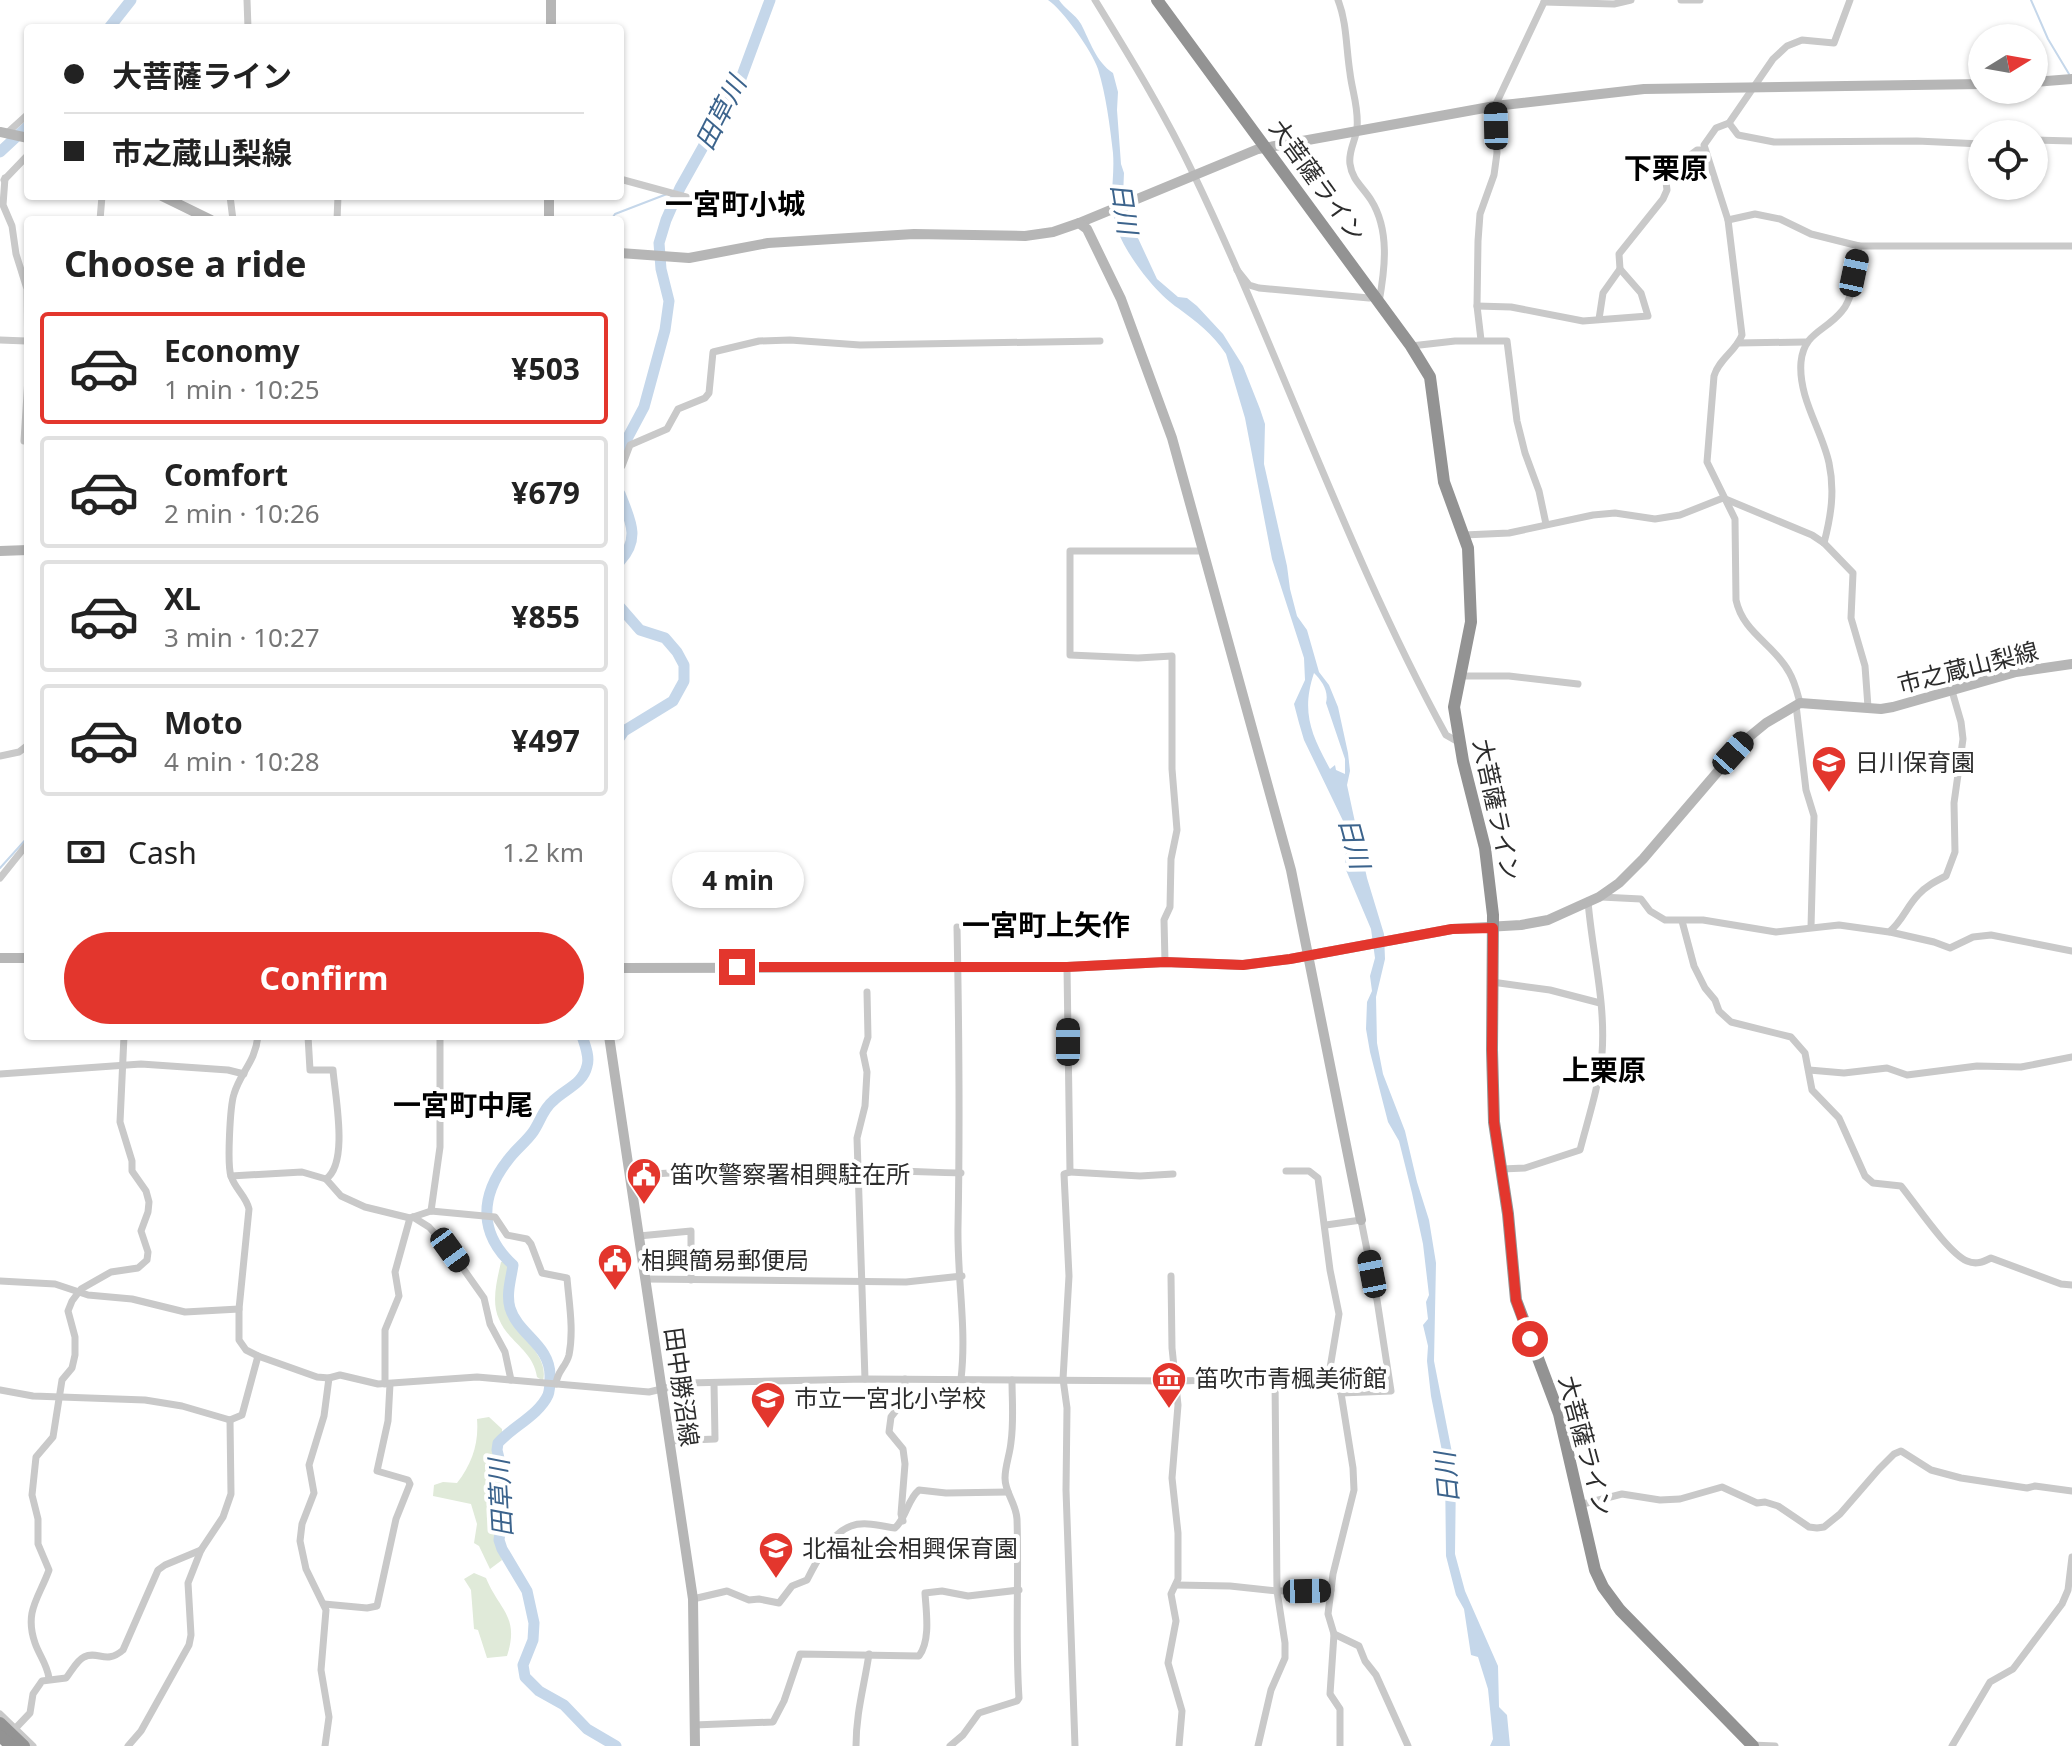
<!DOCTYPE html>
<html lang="en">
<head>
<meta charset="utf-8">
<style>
  :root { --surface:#fff; --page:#f2f2f2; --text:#222; --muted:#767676; --line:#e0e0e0; --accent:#e3362d }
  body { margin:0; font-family:"Noto Sans","Noto Sans JP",sans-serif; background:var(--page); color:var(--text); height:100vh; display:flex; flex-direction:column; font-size:30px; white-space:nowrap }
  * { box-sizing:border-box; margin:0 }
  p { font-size:26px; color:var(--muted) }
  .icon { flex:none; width:44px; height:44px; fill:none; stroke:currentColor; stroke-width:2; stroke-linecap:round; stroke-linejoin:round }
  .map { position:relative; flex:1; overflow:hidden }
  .side { position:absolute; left:24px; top:216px; width:600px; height:824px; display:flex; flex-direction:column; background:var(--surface); border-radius:8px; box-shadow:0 2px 6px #0004 }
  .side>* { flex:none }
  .banner { position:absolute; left:24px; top:24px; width:600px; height:176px; border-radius:8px; box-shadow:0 2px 6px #0004; display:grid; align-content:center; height:176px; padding:0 40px; background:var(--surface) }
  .needle { width:52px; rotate:79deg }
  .controls { position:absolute; left:1968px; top:24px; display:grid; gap:16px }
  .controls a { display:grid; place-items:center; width:80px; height:80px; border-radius:50%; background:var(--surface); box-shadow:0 2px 6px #0004; font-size:40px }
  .end { position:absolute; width:36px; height:36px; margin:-18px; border:10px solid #e3362d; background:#fff; box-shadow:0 0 0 4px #fff }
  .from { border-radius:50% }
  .bubble { position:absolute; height:56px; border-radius:28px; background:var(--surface); box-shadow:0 2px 6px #0004; font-size:26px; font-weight:700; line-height:56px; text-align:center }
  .car { position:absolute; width:24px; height:48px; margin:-24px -12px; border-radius:10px; box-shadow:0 0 6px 2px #0007; background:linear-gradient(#222 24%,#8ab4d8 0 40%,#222 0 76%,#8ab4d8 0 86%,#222 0) }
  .banner b { display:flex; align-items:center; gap:28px; height:76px; font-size:30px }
  .banner b+b { border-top:2px solid var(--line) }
  .banner i { width:20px; height:20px; background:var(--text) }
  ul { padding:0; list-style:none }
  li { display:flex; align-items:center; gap:24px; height:112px; margin:0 16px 12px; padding:0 24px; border:4px solid var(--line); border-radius:8px }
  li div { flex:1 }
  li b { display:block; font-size:30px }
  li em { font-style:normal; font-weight:700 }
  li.current { border-color:var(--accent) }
  li>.icon { width:72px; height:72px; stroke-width:1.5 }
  h2 { padding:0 40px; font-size:36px; line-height:96px }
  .pay { display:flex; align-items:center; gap:20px; height:88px; padding:0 40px; font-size:30px }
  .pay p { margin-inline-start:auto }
  .action { display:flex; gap:16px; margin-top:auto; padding:16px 40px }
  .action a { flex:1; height:92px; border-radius:48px; background:var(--accent); color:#fff; font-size:32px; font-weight:700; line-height:92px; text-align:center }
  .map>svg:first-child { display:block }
  .green { fill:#e0ead9 }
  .water { fill:#c5d7ea; fill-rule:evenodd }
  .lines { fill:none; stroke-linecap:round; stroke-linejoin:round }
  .stream { stroke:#c5d7ea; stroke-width:2 }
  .river { stroke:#c5d7ea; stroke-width:11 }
  .street { stroke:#c9c9c9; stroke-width:7 }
  .secondary { stroke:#b6b6b6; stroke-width:10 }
  .highway { stroke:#939393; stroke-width:12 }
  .route { stroke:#e3362d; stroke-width:10 }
  .labels { text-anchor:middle; stroke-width:8; stroke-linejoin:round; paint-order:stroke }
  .street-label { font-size:24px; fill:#2c2c2c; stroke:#fff }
  .poi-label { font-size:24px; fill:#2c2c2c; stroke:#fff; text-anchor:start }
  .water-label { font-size:26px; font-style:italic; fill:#3b638c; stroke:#fff }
  .quarter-label { font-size:28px; font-weight:bold; fill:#000; stroke:#fff }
</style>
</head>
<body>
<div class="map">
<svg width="2072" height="1746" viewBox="0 0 2072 1746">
  <rect width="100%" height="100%" fill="#fff"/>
  <!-- green -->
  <g class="green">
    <path d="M505,1261L509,1268C506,1285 502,1304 511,1320C522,1340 549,1356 543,1381L537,1377C533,1350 508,1342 499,1319C491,1302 497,1280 501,1262Z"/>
    <path d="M489,1417L502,1429V1436L495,1441C494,1461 501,1478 502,1498C502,1520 493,1538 502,1560L490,1569L479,1546L474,1543L477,1524L471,1504L433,1496L434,1485L443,1482L457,1483C472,1464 479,1443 477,1419Z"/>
    <path d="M474,1573L486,1578C499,1610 520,1616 507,1656L487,1658L478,1630L474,1629L471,1590L464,1579Z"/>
  </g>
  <!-- water -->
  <path class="water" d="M1048,0H1059C1065,9 1075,14 1081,24C1090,41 1096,62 1113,73L1118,92L1117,110L1121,164L1124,173L1123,196L1137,236L1157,279L1178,297L1187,298L1197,306L1223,334L1243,366L1260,409L1265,424L1264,464L1287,566L1290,589L1297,616L1307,630L1319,672L1329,685L1338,707L1348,753L1350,771L1347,785L1367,878L1384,934L1385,959L1376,997L1377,1043L1383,1074L1405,1131L1417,1182L1429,1220L1436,1263L1434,1361L1456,1473L1455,1554L1465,1591L1498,1666L1499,1707L1507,1715L1510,1746H1490L1493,1739L1488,1689L1478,1657L1471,1655L1464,1609L1456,1595L1446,1556L1445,1466L1431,1396L1427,1361L1428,1346L1423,1325L1428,1319L1426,1302L1429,1295L1423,1244L1412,1193L1399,1141L1388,1122L1370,1052L1366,1029L1367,1002L1372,991L1370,976L1375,958L1371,929L1346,870L1345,857L1349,842L1346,827L1304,740L1299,723L1294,704L1305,680L1304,658L1272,559L1245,418L1226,354C1212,333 1197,322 1178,308C1155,293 1124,252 1116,226C1108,198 1115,180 1113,153C1110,126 1106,95 1098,69C1092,51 1063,10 1048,0ZM1314,673C1322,681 1329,691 1326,703L1345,759V774L1336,770L1335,765L1330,769C1311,734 1301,712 1314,673Z"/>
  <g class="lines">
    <!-- stream -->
    <g class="stream">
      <path d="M2031,0L2048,39L2069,74"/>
      <path d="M611,220L615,214L667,194"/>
      <path d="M0,868L28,837"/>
    </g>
    <!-- river -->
    <g class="river">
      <path d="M109,28L131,0"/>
      <path d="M0,152L28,126"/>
      <path d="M620,452L644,407L665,330L669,301L661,269L659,243L666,220L680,188L740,81L770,0"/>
      <path d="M620,494C630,520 641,538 620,561"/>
      <path d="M620,607L640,630L665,638L677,652L684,665V681L673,701L624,731L620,737"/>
      <path d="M582,1036C585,1045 590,1057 587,1066C583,1084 565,1089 553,1101C543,1109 540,1122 533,1132C526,1142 515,1150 508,1160C479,1197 479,1234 513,1265C511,1279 506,1294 510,1308C518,1335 551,1345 550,1377C550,1382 550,1390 548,1395C539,1415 512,1427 498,1443L497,1450L504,1479V1502L499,1540L502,1549L527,1591L534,1623L533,1640L523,1665L525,1677L539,1691L564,1705L587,1729L616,1746"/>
    </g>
    <!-- street -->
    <g class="street">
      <path d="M247,0L248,28"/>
      <path d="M1095,0C1130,57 1165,114 1194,175C1282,359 1348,555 1446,735L1460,743"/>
      <path d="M1338,0C1347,23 1346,48 1350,73C1352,91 1359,108 1357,128C1356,140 1348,151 1350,164C1352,180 1363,187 1371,200C1390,230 1385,269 1379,302"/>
      <path d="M1681,0H1700"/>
      <path d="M1544,2L1614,4L1631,0"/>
      <path d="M1729,123L1738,135L1774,142L1917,141L1982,144"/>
      <path d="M7,133L28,114"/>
      <path d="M2034,140L2072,141"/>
      <path d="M5,178L3,205L12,226L16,254L27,289L28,368"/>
      <path d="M620,179L686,197"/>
      <path d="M4,180L28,155"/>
      <path d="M230,196L233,220"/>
      <path d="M100,220L102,196"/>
      <path d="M337,220L338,196"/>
      <path d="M1728,220L1755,214L1780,219L1811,234L1859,246H2072"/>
      <path d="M1237,270L1249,285L1259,288L1369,298L1375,297"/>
      <path d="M1477,306L1511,307L1583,321L1648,316L1641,293L1620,269L1619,254L1663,199L1667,190L1665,174L1697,150H1704"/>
      <path d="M1599,319L1603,293L1620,269"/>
      <path d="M0,340L26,341"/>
      <path d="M1481,340L1477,306L1478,241L1480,214L1494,175L1497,153L1495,106L1545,0"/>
      <path d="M1738,343L1805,342"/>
      <path d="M1411,346L1455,341H1507L1517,421L1525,453L1539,491L1546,524"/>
      <path d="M24,441L28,378"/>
      <path d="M622,466L630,445L667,429L678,409L705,398L709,393L713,352L759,341L790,340L860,345L1100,341"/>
      <path d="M1464,535L1509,533L1593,515L1615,513L1655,519L1680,515L1723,498L1812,535L1824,543L1853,573L1851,618L1865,666L1868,707"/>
      <path d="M1824,543C1831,516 1835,491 1829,463C1822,430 1798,398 1801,362C1804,332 1825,332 1842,311C1855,296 1855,265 1859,246"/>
      <path d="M1459,676H1509L1578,684"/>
      <path d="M1800,703C1797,692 1795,682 1789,672C1774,644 1743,633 1736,600L1735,519L1707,462L1714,376C1719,359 1736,351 1742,335L1728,220L1704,145L1716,128L1729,123L1773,59L1787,46L1802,40L1834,43L1850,0"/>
      <path d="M1796,705L1806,790L1814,816L1811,927"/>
      <path d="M0,756L19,752L28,745"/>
      <path d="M0,878L28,843"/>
      <path d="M1601,897L1641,899L1650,911L1665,920H1703L1776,932L1839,925L1889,932C1902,922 1907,906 1918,895C1926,886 1936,881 1946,876L1955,852L1954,803L1963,739L1961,722L1952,691"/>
      <path d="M1682,921L1694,966L1705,988L1715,1000L1719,1011L1731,1022L1791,1037L1805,1053L1812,1090L1839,1118L1865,1176L1873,1183L1901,1186C1915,1203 1948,1253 1967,1261C1976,1265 1983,1262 1991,1258L2061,1284L2072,1285"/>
      <path d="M957,927C959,1027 960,1127 958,1227C957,1278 967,1328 961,1379"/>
      <path d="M1890,932L1934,942L1950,948L1973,937L1991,935L2072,951"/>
      <path d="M1165,962L1164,920L1170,907L1171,859L1177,830L1172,769V656L1138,658L1070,655V551H1203"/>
      <path d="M1067,967L1070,1172L1064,1174L1069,1276L1063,1379L1067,1408L1066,1490L1075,1746"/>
      <path d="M1492,982L1550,990L1600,1003"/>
      <path d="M258,1036C255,1063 241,1071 234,1094C230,1106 227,1165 231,1176C235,1189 246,1196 249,1209L239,1309V1340L246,1350L258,1356L317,1377L329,1378L340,1375L378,1384L477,1377L649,1392L687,1383L865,1379L1176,1381L1301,1378L1328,1380L1337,1386L1341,1393L1353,1468L1354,1490L1333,1574L1328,1614L1334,1634L1330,1694L1340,1709V1746"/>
      <path d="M308,1036L310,1070H333C335,1096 349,1163 326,1179"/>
      <path d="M1809,1070L1844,1073L1887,1068L1907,1075L1977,1066L2021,1067L2072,1057"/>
      <path d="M0,1074L141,1064L228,1070L244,1074"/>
      <path d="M1502,1169L1525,1168L1580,1150C1588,1119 1599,1086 1602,1054C1606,1002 1592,952 1588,901"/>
      <path d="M1286,1171H1309L1318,1178L1330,1270L1339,1314L1328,1380"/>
      <path d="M1070,1172L1140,1176L1173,1174"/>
      <path d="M231,1176L302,1172L326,1179L341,1196L365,1207L410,1218L431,1211L495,1217L507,1235L527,1239L531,1244L542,1273L567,1278C569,1303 574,1330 569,1355C566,1367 557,1371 556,1384"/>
      <path d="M630,1176C740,1166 850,1170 961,1173"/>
      <path d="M431,1211L440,1147V1036"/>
      <path d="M413,1217L429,1227L450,1250L484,1298L490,1324L505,1352L511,1380"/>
      <path d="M1326,1225L1361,1220L1377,1300L1391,1391L1341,1393"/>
      <path d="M639,1236L691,1231V1280"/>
      <path d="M1171,1276L1172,1348L1178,1405L1172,1478L1178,1533V1579L1171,1594L1176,1621L1168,1663L1182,1711L1179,1746"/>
      <path d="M645,1279L906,1282L962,1276"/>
      <path d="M0,1281L55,1284L88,1295L132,1299L185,1312L239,1309"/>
      <path d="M865,1379L857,1138L865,1106L867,1072L863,1053L868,1037L867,992"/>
      <path d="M385,1384V1330L399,1296L395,1272L410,1218"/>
      <path d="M0,1390L33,1396L145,1400L182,1406L230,1420L242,1415L258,1356"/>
      <path d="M669,1441L715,1439L714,1383"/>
      <path d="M1579,1505L1622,1494L1660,1500L1680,1499L1722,1487L1757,1503L1765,1502L1778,1506L1809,1527L1817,1528L1824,1527L1840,1514L1879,1469L1894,1454L1901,1451L1931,1470L1961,1478L2027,1488L2035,1486L2072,1491"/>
      <path d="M903,1521L901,1514L905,1464L903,1449L889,1432L891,1417L904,1400L905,1379"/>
      <path d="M1176,1585L1230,1586L1277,1591L1331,1590"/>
      <path d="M693,1599L727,1591L749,1600L759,1599L779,1603L792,1586L807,1580C816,1562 831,1533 851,1526C864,1521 881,1526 895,1528C907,1517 907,1500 919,1490L946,1493L1008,1492"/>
      <path d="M324,1604L367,1608L377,1606L396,1519L410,1484L408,1480L377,1471L388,1421L390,1384"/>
      <path d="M1334,1634L1359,1646L1365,1661L1376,1675L1408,1746"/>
      <path d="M49,1678C47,1664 39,1655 35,1643C24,1611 39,1598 49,1570L38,1544V1519L32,1495L36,1457L53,1437L62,1380L72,1368L75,1355V1337L68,1311L72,1301L81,1289L111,1272L138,1268L147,1260L148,1252L141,1231L148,1212L149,1202L146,1191L132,1171V1161L120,1122L124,1036"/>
      <path d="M0,1714L33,1746"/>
      <path d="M694,1725L773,1722L784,1701L800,1654L919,1656C931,1640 926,1611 925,1593L942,1591L968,1596L1019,1590"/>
      <path d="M11,1733L30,1713L33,1694L42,1681L66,1678C71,1672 77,1660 84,1657C98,1650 106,1665 123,1650L158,1570L165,1565L201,1550"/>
      <path d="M1752,1745L1775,1746"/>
      <path d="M128,1746L141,1731L189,1645L191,1635L188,1583L201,1550L223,1517L231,1494L230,1420"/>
      <path d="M325,1746L329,1717L321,1670L326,1610L306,1569L300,1541L302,1524L314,1493L309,1465L324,1416L329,1378"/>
      <path d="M856,1746C856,1713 864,1687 869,1654"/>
      <path d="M950,1746L963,1735L979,1713L1017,1701L1019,1698C1015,1638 1019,1579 1017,1519C1016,1503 1005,1493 1005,1478C1005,1466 1010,1454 1011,1442C1014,1421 1012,1400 1012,1380"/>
      <path d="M1258,1746L1271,1690L1285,1658V1643L1277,1591L1275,1378"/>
      <path d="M1952,1746L1990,1682L2013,1669L2062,1604L2068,1590L2072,1557"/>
    </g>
    <!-- secondary -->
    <g class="secondary">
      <path d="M551,28V0"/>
      <path d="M2034,82L2072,79"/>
      <path d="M0,132L28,138"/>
      <path d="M162,196L211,220"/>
      <path d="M549,220V196"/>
      <path d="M1079,223L1258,149L1495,106L1644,89L1982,84"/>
      <path d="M620,253L689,258L768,243L914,234L1025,236L1053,232L1079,223L1087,229L1121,299L1172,438L1291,870L1361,1220"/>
      <path d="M0,551L28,550"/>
      <path d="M0,958H28"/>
      <path d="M620,968L1067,967L1165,962L1243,965L1290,959L1452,929L1521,925L1548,920L1599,897L1619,883L1643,859L1744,741L1766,723L1800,703L1881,709L1893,707L2016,672L2072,664"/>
      <path d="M609,1036L693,1599L695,1746"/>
    </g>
    <!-- highway -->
    <g class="highway">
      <path d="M1157,0L1411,346L1430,377L1444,482L1468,548L1471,622L1454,707L1463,761L1485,848L1493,915L1492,1050L1494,1122L1508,1214L1516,1300L1559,1414L1595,1570L1603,1587L1620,1610L1753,1746"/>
      <path d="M0,1723L24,1746"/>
      <path d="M0,1736L11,1746"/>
    </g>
  </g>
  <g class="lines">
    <!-- route -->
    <path class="route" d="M737,967H1067L1165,962L1243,965L1290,959L1452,929L1493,928L1492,1050L1494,1122L1508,1214L1516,1300L1530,1339"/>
  </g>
  <!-- icons -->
  <defs>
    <symbol id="school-pin" viewBox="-11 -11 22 30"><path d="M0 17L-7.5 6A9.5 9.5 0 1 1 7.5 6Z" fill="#e3362d" stroke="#fff"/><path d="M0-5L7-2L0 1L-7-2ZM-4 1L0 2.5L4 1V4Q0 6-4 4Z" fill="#fff"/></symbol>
    <symbol id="civic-pin" viewBox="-11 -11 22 30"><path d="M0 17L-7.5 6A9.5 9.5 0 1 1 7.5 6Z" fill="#e3362d" stroke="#fff"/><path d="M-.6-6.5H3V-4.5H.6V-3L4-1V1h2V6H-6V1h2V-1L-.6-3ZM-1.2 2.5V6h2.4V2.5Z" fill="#fff"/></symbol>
    <symbol id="museum-pin" viewBox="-11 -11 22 30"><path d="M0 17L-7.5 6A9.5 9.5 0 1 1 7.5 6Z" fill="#e3362d" stroke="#fff"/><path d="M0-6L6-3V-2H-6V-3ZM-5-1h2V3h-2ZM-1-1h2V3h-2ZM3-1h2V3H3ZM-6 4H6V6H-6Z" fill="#fff"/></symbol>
  </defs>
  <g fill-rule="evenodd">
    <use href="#school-pin" x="1809" y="743" width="40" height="54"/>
    <use href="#civic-pin" x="624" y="1155" width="40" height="54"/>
    <use href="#civic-pin" x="595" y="1241" width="40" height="54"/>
    <use href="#museum-pin" x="1149" y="1359" width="40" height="54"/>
    <use href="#school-pin" x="748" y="1379" width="40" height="54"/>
    <use href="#school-pin" x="756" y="1529" width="40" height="54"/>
  </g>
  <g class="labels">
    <!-- street labels -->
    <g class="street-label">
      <text transform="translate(1317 181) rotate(54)" y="8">大菩薩ライン</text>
      <text transform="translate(1968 668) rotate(-14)" y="8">市之蔵山梨線</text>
      <text transform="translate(1496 810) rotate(78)" y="8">大菩薩ライン</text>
      <text transform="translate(681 1387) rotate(82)" y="8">田中勝沼線</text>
      <text transform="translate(1585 1446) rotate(75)" y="8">大菩薩ライン</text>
    </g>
    <!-- poi labels -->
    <g class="poi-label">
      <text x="1855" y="771">日川保育園</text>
      <text x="670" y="1183">笛吹警察署相興駐在所</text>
      <text x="641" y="1269">相興簡易郵便局</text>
      <text x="1195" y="1387">笛吹市青楓美術館</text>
      <text x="794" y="1407">市立一宮北小学校</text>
      <text x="802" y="1557">北福祉会相興保育園</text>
    </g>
    <!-- water labels -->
    <g class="water-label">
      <text transform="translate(721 113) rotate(-63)" y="9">田草川</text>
      <text transform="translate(1124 208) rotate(81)" y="9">日川</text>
      <text transform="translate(1354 843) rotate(75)" y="9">日川</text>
      <text transform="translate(1447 1478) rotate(-95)" y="9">日川</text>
      <text transform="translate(501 1498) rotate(-93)" y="9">田草川</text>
    </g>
    <!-- quarter labels -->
    <g class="quarter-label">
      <text x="1666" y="178">下栗原</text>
      <text x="735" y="214">一宮町小城</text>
      <text x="1046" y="935">一宮町上矢作</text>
      <text x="1604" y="1080">上栗原</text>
      <text x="463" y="1115">一宮町中尾</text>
    </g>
  </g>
</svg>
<div class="controls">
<a><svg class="needle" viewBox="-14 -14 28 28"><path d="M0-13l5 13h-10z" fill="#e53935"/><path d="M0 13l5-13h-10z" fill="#767676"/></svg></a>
<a><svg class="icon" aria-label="locate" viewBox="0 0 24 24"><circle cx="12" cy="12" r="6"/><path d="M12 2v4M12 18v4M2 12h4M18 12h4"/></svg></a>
</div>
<i class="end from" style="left:1530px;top:1339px"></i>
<i class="end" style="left:737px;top:967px"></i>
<div class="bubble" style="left:672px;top:852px;width:132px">4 min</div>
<i class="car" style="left:1496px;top:126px;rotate:359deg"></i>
<i class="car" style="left:1854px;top:273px;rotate:12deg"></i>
<i class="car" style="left:1733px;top:753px;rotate:42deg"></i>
<i class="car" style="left:1068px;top:1042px;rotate:0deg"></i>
<i class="car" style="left:450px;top:1250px;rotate:144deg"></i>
<i class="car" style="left:1372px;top:1274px;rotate:349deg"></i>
<i class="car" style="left:1307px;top:1591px;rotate:89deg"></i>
<div class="banner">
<b><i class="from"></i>大菩薩ライン</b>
<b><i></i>市之蔵山梨線</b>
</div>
<section class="side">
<h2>Choose a ride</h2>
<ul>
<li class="current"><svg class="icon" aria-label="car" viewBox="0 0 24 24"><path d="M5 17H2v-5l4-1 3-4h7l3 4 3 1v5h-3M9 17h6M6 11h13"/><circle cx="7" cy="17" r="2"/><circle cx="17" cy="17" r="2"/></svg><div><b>Economy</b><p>1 min · 10:25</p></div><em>¥503</em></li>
<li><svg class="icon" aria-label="car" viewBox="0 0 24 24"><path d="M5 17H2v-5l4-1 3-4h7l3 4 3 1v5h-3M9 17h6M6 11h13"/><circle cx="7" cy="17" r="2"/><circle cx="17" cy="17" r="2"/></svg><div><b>Comfort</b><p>2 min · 10:26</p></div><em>¥679</em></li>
<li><svg class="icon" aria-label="car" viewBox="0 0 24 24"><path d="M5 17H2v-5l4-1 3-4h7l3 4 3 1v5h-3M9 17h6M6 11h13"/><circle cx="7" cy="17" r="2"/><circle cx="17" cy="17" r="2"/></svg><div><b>XL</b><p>3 min · 10:27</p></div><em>¥855</em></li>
<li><svg class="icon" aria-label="car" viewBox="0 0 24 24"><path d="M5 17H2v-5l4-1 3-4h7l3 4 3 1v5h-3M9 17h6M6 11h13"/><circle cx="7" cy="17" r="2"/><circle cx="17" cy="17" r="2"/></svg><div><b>Moto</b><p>4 min · 10:28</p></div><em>¥497</em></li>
</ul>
<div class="pay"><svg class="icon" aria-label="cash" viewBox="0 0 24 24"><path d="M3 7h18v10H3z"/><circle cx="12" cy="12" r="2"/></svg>Cash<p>1.2 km</p></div>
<div class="action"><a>Confirm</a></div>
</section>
</div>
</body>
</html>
